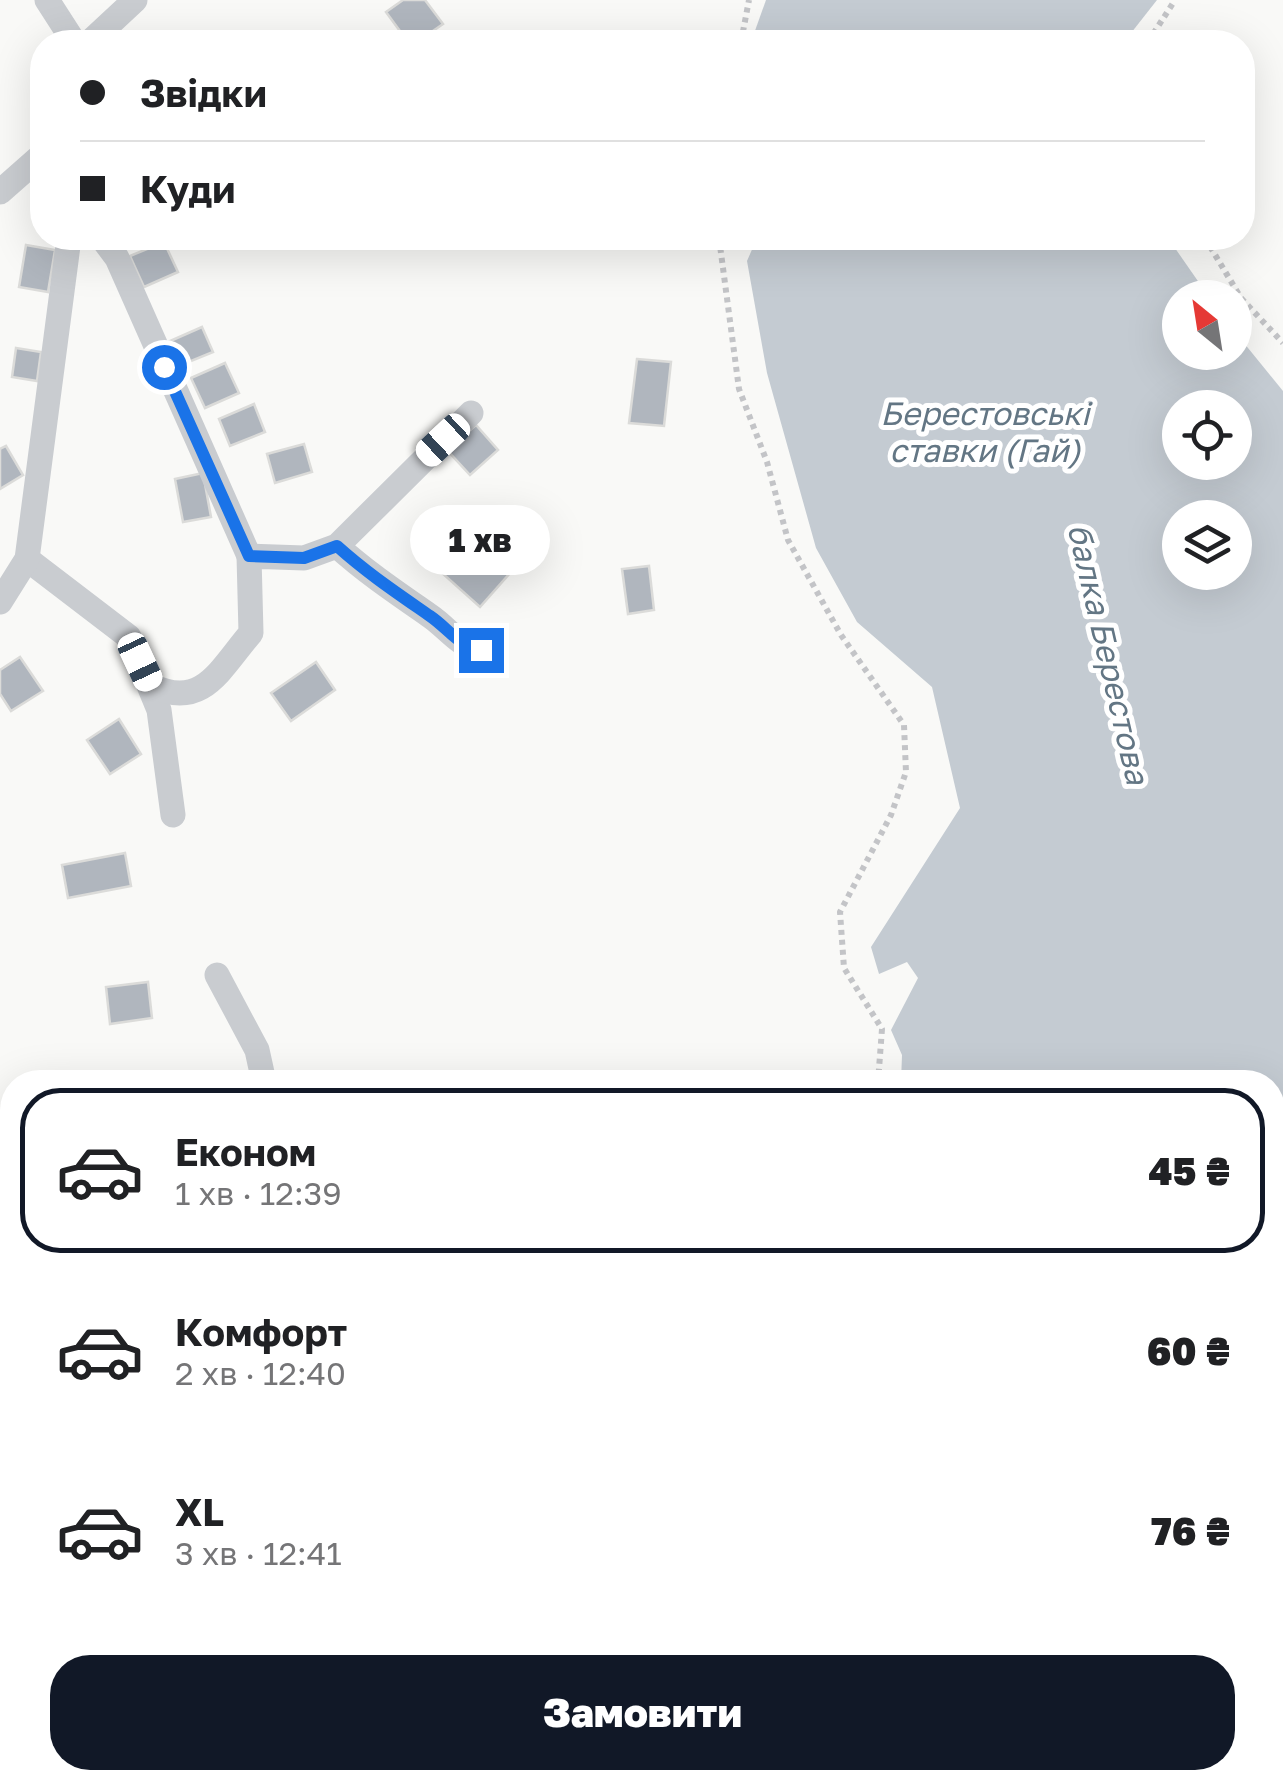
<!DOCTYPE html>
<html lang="uk">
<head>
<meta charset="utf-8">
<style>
  :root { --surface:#fff; --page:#f6f6f6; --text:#202124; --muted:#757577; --line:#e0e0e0; --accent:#111827 }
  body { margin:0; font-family:"Golos Text",sans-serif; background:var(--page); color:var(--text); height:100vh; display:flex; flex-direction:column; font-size:38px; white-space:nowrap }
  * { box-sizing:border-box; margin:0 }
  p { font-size:32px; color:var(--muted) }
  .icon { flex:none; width:55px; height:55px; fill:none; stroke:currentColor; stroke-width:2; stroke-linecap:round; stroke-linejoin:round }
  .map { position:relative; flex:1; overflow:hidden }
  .panel { position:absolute; left:0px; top:1070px; width:1285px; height:720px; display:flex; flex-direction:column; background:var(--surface); border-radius:40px 40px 0 0; box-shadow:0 10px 40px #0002 }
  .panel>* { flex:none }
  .top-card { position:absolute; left:30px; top:30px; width:1225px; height:220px; border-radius:40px; box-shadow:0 10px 40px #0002; display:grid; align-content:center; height:220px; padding:0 50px; background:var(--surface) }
  .needle { width:65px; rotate:330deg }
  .fabs { position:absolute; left:1162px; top:280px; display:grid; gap:20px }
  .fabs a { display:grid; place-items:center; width:90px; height:90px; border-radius:50%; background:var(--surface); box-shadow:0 10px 40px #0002; font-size:50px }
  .end { position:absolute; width:45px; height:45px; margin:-22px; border:12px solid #1a73e8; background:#fff; box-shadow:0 0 0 5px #fff }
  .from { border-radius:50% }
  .bubble { position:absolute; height:70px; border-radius:35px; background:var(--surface); box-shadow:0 10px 40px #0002; font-size:32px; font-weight:800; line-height:70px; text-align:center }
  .car { position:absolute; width:30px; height:60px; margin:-30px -15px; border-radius:12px; box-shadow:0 0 8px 2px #0007; background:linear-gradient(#fff 24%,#345 0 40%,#fff 0 76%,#345 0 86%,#fff 0) }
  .top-card b { display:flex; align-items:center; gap:35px; height:95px; font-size:38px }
  .top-card b+b { border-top:2px solid var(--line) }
  .top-card i { width:25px; height:25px; background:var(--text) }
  ul { padding:18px 0 0; list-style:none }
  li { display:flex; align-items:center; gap:30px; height:165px; margin:0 20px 15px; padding:0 30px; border:5px solid transparent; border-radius:40px }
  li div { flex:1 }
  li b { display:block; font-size:38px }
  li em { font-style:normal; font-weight:800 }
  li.selected { border-color:var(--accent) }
  li>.icon { width:90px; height:90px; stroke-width:1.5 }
  .cta { display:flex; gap:20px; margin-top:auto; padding:20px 50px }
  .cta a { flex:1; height:115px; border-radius:40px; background:var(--accent); color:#fff; font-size:40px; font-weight:800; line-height:115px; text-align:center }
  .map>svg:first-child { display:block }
  .water { fill:#c4cbd2; fill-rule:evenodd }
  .building { fill:#b0b6be; stroke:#dbdbd9; stroke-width:2.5 }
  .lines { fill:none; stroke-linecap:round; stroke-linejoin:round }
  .path { stroke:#c3c4c7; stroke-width:6; stroke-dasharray:5 5; stroke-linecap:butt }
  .street { stroke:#c9ccd0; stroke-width:25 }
  .route { stroke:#1a73e8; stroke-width:12 }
  .labels { text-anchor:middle; stroke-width:10; stroke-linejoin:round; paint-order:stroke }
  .water-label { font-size:32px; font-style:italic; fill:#637684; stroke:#fff }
</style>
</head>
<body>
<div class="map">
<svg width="1283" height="1790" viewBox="0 0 1283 1790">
  <rect width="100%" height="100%" fill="#f9f9f7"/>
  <!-- water -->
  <g class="water">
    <path d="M766,0H1157L1124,42H751Z"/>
    <path d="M757,238H1168L1209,297L1180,298V352H1235V332L1283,391V1691L1272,1688V1082H901L902,1055L891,1030L918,978L907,962L879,974L871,947L960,808L932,687L857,622L816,548L767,373L747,261ZM1180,408H1235V462H1180ZM1180,518H1235V572H1180Z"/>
    <path d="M765,1778H913L909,1790H760Z"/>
  </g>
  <!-- building -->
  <g class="building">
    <path d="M403,0H425L443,24L417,42H408L386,12Z"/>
    <path d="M164,242L178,272L144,287L130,256Z"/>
    <path d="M26,245L55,250L48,292L19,287Z"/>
    <path d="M202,327L213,352L179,366L168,342Z"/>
    <path d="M16,348L41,352L37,381L12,377Z"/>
    <path d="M637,359L671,362L664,426L629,423Z"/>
    <path d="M225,363L239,393L205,408L191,378Z"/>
    <path d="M254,404L265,432L230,446L219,419Z"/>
    <path d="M476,425L498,450L470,475L447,450Z"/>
    <path d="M304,444L312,472L275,483L267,454Z"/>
    <path d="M6,446L23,475L0,489V449Z"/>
    <path d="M203,473L211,517L183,522L175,479Z"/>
    <path d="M473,539L510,573L480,607L442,573Z"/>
    <path d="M649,566L654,610L628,614L622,569Z"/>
    <path d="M20,657L43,691L11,711L0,694V670Z"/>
    <path d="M316,662L335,690L291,721L271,693Z"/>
    <path d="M119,719L141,754L110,774L87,740Z"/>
    <path d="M125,853L131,886L68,898L62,865Z"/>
    <path d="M148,982L152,1018L110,1024L106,987Z"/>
    <path d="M12,1112V1160L0,1165V1117Z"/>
    <path d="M0,1252L12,1266V1280L0,1291Z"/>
    <path d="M3,1463L12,1474V1510L2,1519Z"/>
  </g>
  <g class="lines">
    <!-- path -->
    <g class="path">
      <path d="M741,42L749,0"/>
      <path d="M1148,42L1175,0"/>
      <path d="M719,238L739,389L767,462L788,540L841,635L904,725L906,772L891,815L840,912L844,968L882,1029L878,1082"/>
      <path d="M1205,238L1241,298L1283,343"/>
      <path d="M1272,1689L1283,1692"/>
    </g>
    <!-- street -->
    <g class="street">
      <path d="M47,0L74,42"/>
      <path d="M90,42L135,0"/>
      <path d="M0,192L42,155"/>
      <path d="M102,238L117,258L249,556"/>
      <path d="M337,546C367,573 397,593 430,616C449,629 458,646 481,650"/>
      <path d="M27,559L129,637L159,710L173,815"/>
      <path d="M0,602L27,559L69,238"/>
      <path d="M152,686C203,710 220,669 251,633L249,556L304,558L337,546L471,413"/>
      <path d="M217,975L257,1050L264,1082"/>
      <path d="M0,1194L12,1190"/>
      <path d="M0,1392L12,1407"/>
      <path d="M320,1778L330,1790"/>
      <path d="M560,1790L565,1778"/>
    </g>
  </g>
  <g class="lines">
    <!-- route -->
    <path class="route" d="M164,367L249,556L304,558L337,546C367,573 397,593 430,616C449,629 458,646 481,650"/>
  </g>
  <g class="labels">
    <!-- water labels -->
    <g class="water-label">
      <text x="985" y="425">Берестовські<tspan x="985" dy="37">ставки (Гай)</tspan></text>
      <text transform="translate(1108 654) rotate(77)" y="11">балка Берестова</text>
    </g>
  </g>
</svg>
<div class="fabs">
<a><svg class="needle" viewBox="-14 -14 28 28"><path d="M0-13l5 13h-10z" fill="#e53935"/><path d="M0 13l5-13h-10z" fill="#757577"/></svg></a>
<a><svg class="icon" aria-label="locate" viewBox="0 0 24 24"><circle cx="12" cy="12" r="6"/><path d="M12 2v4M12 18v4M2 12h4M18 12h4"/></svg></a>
<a><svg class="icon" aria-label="layers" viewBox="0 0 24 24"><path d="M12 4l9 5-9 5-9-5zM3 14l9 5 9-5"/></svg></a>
</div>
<i class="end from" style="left:164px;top:367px"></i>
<i class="end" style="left:481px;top:650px"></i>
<div class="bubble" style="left:410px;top:505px;width:140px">1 хв</div>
<i class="car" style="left:443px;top:440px;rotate:227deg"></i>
<i class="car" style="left:140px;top:662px;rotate:155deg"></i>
<div class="top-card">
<b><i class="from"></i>Звідки</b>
<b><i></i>Куди</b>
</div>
<section class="panel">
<ul>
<li class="selected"><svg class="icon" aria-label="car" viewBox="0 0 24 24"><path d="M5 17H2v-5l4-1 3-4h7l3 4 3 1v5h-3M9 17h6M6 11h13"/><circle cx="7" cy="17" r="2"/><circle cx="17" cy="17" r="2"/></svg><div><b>Економ</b><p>1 хв · 12:39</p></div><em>45 ₴</em></li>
<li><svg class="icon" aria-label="car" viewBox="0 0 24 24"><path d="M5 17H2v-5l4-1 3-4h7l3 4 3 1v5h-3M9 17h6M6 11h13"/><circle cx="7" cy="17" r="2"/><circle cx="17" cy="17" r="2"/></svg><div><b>Комфорт</b><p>2 хв · 12:40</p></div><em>60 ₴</em></li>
<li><svg class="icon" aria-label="car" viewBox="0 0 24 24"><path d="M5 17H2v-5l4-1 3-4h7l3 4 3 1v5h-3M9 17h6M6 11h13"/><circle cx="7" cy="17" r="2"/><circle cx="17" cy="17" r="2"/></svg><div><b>XL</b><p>3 хв · 12:41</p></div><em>76 ₴</em></li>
</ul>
<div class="cta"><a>Замовити</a></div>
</section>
</div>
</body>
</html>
